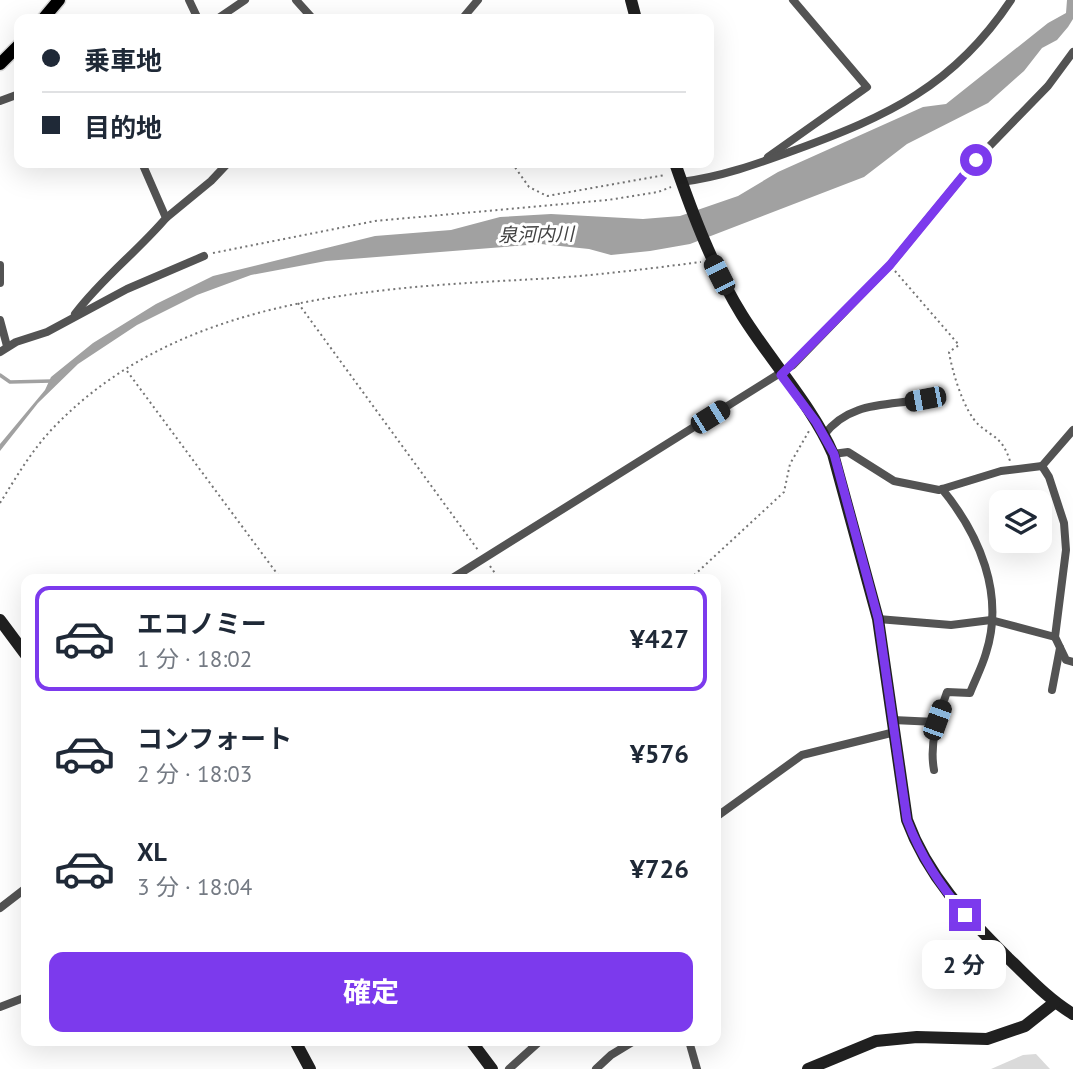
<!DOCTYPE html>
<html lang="ja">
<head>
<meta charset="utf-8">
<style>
  :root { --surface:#fff; --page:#f6f6f7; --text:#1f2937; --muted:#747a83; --line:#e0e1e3; --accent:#7c3aed }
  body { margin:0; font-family:"PT Sans","Noto Sans JP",sans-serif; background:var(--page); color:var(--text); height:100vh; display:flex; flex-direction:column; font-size:26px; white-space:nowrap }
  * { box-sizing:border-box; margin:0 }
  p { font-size:23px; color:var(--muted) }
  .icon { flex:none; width:38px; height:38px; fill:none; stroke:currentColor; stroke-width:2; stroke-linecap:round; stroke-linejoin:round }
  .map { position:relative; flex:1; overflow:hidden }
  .side { position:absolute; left:21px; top:574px; width:700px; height:472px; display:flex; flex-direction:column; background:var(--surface); border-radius:14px; box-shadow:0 7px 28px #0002 }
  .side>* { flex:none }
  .top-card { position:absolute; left:14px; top:14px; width:700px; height:154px; border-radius:14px; box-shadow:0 7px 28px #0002; display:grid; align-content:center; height:154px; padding:0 28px; background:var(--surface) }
  .fabs { position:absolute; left:989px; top:490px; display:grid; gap:14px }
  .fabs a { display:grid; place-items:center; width:63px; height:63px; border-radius:14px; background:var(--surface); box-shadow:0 7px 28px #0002; font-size:35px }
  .end { position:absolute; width:32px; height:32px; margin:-16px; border:9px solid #7c3aed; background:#fff; box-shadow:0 0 0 4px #fff }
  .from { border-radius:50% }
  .bubble { position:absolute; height:49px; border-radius:14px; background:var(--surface); box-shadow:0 7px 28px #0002; font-size:23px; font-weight:700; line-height:49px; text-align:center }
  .car { position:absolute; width:21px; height:42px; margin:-21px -10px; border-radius:9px; box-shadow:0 0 5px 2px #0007; background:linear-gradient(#222 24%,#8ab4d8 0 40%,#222 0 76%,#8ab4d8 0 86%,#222 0) }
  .top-card b { display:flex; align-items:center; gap:24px; height:66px; font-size:26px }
  .top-card b+b { border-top:2px solid var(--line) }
  .top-card i { width:18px; height:18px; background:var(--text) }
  ul { padding:12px 0 0; list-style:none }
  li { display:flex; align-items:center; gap:21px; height:105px; margin:0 14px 10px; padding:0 14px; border:4px solid transparent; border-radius:14px }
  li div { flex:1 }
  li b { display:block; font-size:26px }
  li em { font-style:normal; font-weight:700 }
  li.on { border-color:var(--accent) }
  li>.icon { width:63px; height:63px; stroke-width:1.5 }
  .action { display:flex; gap:14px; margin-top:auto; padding:14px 28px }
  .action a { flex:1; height:80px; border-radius:14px; background:var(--accent); color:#fff; font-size:28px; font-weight:700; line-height:80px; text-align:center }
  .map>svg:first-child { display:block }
  .green { fill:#dadada }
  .water { fill:#a1a1a1 }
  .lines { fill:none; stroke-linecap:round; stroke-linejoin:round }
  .stream { stroke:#a1a1a1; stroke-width:3.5 }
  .primary-casing { stroke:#dbdbdb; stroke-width:15 }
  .path { stroke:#757575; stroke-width:2; stroke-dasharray:2 3.5; stroke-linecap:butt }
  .street { stroke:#535353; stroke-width:8 }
  .secondary { stroke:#202020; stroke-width:12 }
  .primary { stroke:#000; stroke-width:12 }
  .route { stroke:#7c3aed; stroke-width:9 }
  .labels { text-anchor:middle; stroke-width:6; stroke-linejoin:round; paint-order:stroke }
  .water-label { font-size:19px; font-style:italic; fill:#424242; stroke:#fff }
</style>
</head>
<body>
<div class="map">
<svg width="1073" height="1069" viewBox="0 0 1073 1069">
  <rect width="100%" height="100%" fill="#fff"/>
  <!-- green -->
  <path class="green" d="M1036,1054L1050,1069H991L1023,1055Z"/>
  <!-- water -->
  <path class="water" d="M1067,0H1073V19L1068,27L1057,40L1042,48L1024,71L988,103L907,144L864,177L690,244L650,251L611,255L589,249L541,244L326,261L251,275L197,295L137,325L78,364L38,403L0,451V444L45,390L51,377L93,343L156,304L213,276L375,236L451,230L500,217L551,214L643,219L680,216L738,196L778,172L923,107L946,104L1048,23L1066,13Z"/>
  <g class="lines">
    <!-- stream -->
    <path class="stream" d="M0,375L10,382L52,381"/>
    <defs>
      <g id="primary">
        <path d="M43,19L59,0"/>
        <path d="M0,64L19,45"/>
      </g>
    </defs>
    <!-- primary casing -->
    <use href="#primary" class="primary-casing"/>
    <!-- path -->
    <g class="path">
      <path d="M512,163L529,187L547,196L665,175"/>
      <path d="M213,253L375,221L608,200L658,192L671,187"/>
      <path d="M895,271L959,345L949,352C952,371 964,412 979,425C995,439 1002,437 1010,461"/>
      <path d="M298,303L478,550"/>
      <path d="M127,371L281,579"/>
      <path d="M0,503C17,476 33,448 56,425C181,297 370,288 537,279C592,276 646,269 701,262"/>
      <path d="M490,566L499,579"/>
      <path d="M690,579L784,492L790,464L809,431"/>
    </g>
    <!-- street -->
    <g class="street">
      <path d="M189,0L198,19"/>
      <path d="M296,0L313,19"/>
      <path d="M217,19L245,0"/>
      <path d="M462,19L478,0"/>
      <path d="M0,101L19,94"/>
      <path d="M768,157L867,87L793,0"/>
      <path d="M681,182C721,177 757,164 795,150C888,116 954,86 1011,0"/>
      <path d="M166,218L211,181L228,163"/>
      <path d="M0,265V283"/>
      <path d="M75,314C101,279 137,252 166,218L142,163"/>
      <path d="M0,320L7,346"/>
      <path d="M0,352L16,342L47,332L127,289L204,256"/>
      <path d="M824,435C849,401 888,406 925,399"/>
      <path d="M833,454L848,452L894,481L939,490L1001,471L1042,466"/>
      <path d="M1042,466L1049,477L1064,523L1066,550L1055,637L1066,660L1073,662"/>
      <path d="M1042,466L1073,430"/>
      <path d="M451,579L793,365L890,265L976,160L1048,86L1073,52"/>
      <path d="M878,619L951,625L991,620L1055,637"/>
      <path d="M1052,690L1060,648"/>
      <path d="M893,720L936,722"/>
      <path d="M934,770C929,743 938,717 947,692L970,693C975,680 982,667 986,653C1005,594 979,534 942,489"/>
      <path d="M716,817L802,755L895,732"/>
      <path d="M0,908L26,888"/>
      <path d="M0,1007L26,997"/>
      <path d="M689,1041L697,1069"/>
      <path d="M509,1069L540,1041"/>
      <path d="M596,1069L611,1055L634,1041"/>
    </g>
    <!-- secondary -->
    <g class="secondary">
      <path d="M631,0L636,19"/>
      <path d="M675,163C693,215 713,268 742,315C770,360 813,407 833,454L878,619L907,820C928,877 966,916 1008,958C1029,978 1048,999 1073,1014"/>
      <path d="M0,620L26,655"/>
      <path d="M295,1041L310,1069"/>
      <path d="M471,1041L492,1069"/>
      <path d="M808,1069L876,1041L917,1037L987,1039L1025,1026L1054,1003"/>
    </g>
    <!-- primary -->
    <use href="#primary" class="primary"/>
  </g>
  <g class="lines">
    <!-- route -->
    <path class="route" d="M965,915C940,885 921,857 907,820L878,618L834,454L816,422L781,375L890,265L976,160"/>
  </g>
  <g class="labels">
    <!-- water labels -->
    <g class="water-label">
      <text transform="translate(536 234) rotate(-1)" y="7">泉河内川</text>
    </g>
  </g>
</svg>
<div class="fabs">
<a><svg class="icon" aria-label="layers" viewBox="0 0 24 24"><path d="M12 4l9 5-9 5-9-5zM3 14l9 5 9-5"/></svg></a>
</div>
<i class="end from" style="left:976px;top:160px"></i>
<i class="end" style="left:965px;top:915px"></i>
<div class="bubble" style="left:922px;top:940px;width:84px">2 分</div>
<i class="car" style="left:719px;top:275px;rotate:333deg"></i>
<i class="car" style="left:925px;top:399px;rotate:259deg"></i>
<i class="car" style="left:710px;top:417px;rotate:58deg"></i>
<i class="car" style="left:937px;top:720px;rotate:20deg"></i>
<div class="top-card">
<b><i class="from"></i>乗車地</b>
<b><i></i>目的地</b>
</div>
<section class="side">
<ul>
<li class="on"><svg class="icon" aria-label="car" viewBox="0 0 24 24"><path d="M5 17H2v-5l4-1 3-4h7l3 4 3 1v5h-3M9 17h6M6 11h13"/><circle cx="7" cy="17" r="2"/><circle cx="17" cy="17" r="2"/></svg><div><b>エコノミー</b><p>1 分 · 18:02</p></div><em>¥427</em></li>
<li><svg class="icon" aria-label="car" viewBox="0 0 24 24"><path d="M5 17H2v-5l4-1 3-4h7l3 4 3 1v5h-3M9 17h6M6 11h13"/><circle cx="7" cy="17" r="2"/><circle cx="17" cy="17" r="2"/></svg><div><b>コンフォート</b><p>2 分 · 18:03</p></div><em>¥576</em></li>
<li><svg class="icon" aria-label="car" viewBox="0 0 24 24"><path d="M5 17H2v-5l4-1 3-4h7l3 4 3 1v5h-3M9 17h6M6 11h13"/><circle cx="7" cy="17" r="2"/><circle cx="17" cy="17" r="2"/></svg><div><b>XL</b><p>3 分 · 18:04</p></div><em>¥726</em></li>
</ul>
<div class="action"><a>確定</a></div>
</section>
</div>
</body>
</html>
